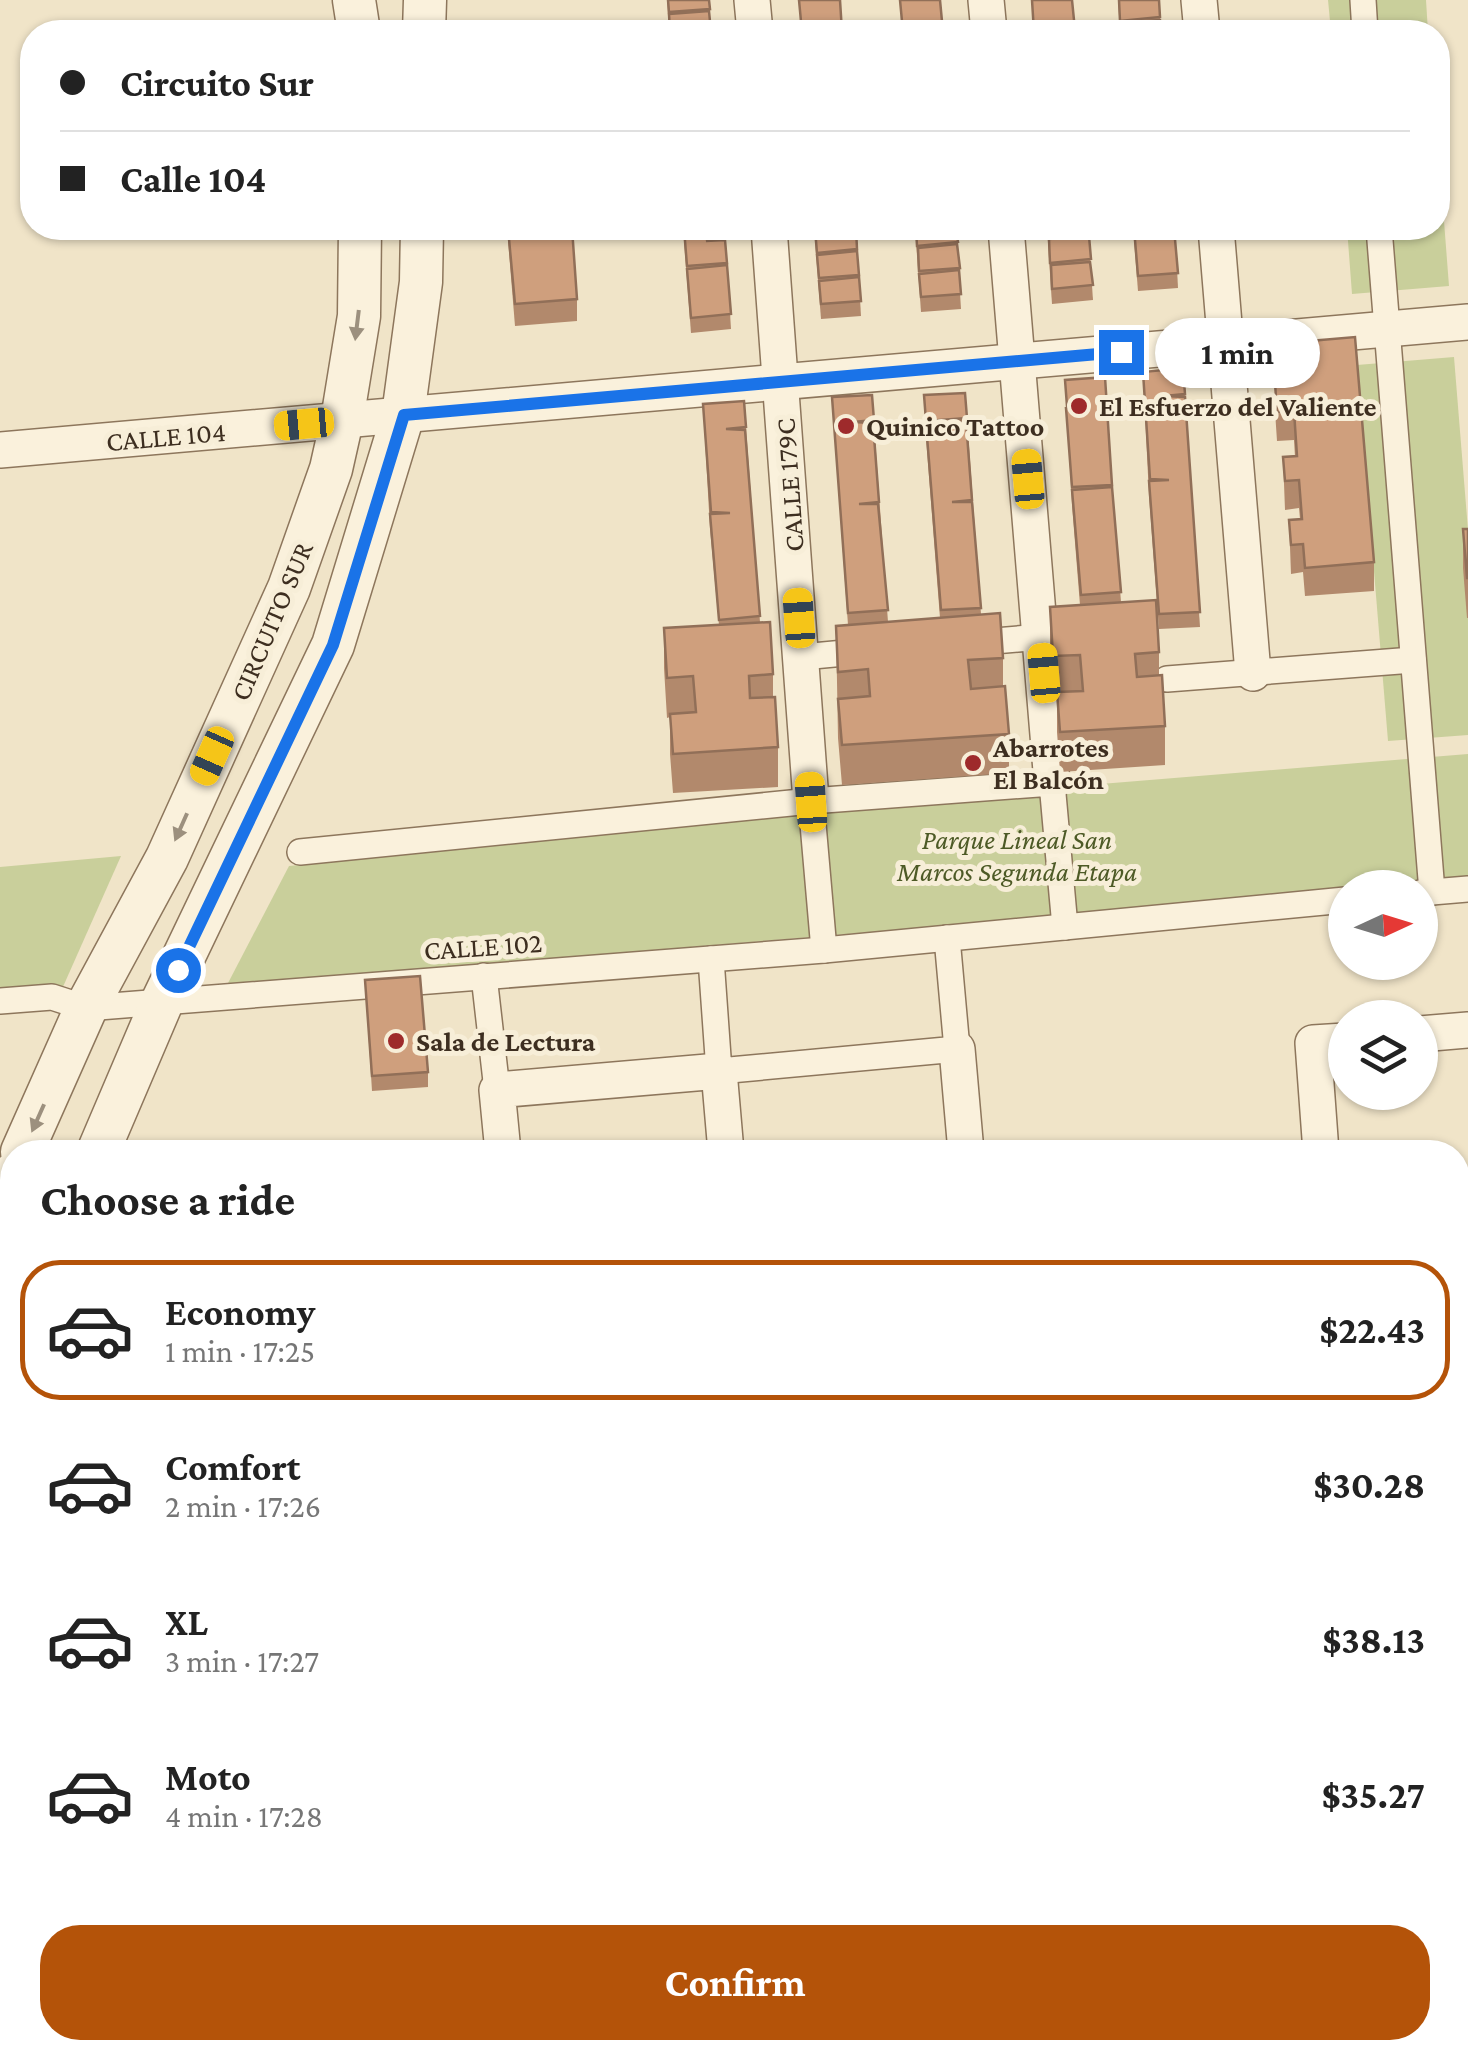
<!DOCTYPE html>
<html lang="en">
<head>
<meta charset="utf-8">
<style>
  :root { --surface:#fff; --page:#f6f6f6; --text:#222; --muted:#767676; --line:#e0e0e0; --accent:#b45309 }
  body { margin:0; font-family:"Crimson Pro",serif; background:var(--page); color:var(--text); height:100vh; display:flex; flex-direction:column; font-size:38px; white-space:nowrap }
  * { box-sizing:border-box; margin:0 }
  p { font-size:32px; color:var(--muted) }
  .icon { flex:none; width:55px; height:55px; fill:none; stroke:currentColor; stroke-width:2; stroke-linecap:round; stroke-linejoin:round }
  .map { position:relative; flex:1; overflow:hidden }
  .drawer { position:absolute; left:0px; top:1140px; width:1470px; height:920px; display:flex; flex-direction:column; background:var(--surface); border-radius:40px 40px 0 0; box-shadow:0 2px 8px #0004 }
  .drawer>* { flex:none }
  .banner { position:absolute; left:20px; top:20px; width:1430px; height:220px; border-radius:40px; box-shadow:0 2px 8px #0004; display:grid; align-content:center; height:220px; padding:0 40px; background:var(--surface) }
  .needle { width:65px; rotate:86deg }
  .tools { position:absolute; left:1328px; top:870px; display:grid; gap:20px }
  .tools a { display:grid; place-items:center; width:110px; height:110px; border-radius:50%; background:var(--surface); box-shadow:0 2px 8px #0004; font-size:50px }
  .end { position:absolute; width:45px; height:45px; margin:-22px; border:12px solid #1a73e8; background:#fff; box-shadow:0 0 0 5px #fff }
  .from { border-radius:50% }
  .bubble { position:absolute; height:70px; border-radius:35px; background:var(--surface); box-shadow:0 2px 8px #0004; font-size:32px; font-weight:700; line-height:70px; text-align:center }
  .car { position:absolute; width:30px; height:60px; margin:-30px -15px; border-radius:12px; box-shadow:0 0 8px 2px #0007; background:linear-gradient(#f5c518 24%,#345 0 40%,#f5c518 0 76%,#345 0 86%,#f5c518 0) }
  .banner b { display:flex; align-items:center; gap:35px; height:95px; font-size:38px }
  .banner b+b { border-top:2px solid var(--line) }
  .banner i { width:25px; height:25px; background:var(--text) }
  ul { padding:0; list-style:none }
  li { display:flex; align-items:center; gap:30px; height:140px; margin:0 20px 15px; padding:0 20px; border:5px solid transparent; border-radius:40px }
  li div { flex:1 }
  li b { display:block; font-size:38px }
  li em { font-style:normal; font-weight:700 }
  li.on { border-color:var(--accent) }
  li>.icon { width:90px; height:90px; stroke-width:1.5 }
  h2 { padding:0 40px; font-size:45px; line-height:120px }
  .cta { display:flex; gap:20px; margin-top:auto; padding:20px 40px }
  .cta a { flex:1; height:115px; border-radius:40px; background:var(--accent); color:#fff; font-size:40px; font-weight:700; line-height:115px; text-align:center }
  .map>svg:first-child { display:block }
  .green { fill:#c9cf9b }
  .lines { fill:none; stroke-linecap:round; stroke-linejoin:round }
  .pedestrian-casing { stroke:#8d765c; stroke-width:28 }
  .minor-casing { stroke:#8d765c; stroke-width:38 }
  .tertiary-casing { stroke:#8d765c; stroke-width:45 }
  .pedestrian { stroke:#faf1dc; stroke-width:25 }
  .minor { stroke:#faf1dc; stroke-width:35 }
  .tertiary { stroke:#faf1dc; stroke-width:42 }
  .wall { fill:#b2896c }
  .building { fill:#cf9f7d; stroke:#916f58; stroke-width:2.5 }
  .oneway { fill:#9c907e }
  .route { stroke:#1a73e8; stroke-width:12 }
  .poi-dot { fill:#9e2a2b; stroke:#f7eed8; stroke-width:4 }
  .labels { text-anchor:middle; stroke-width:10; stroke-linejoin:round; paint-order:stroke }
  .poi-label { font-size:28px; font-weight:bold; fill:#3d2e20; stroke:#f7eed8; text-anchor:start }
  .street-label { font-size:28px; fill:#3d2e20; stroke:#f7eed8 }
  .park-label { font-size:28px; font-style:italic; fill:#4d5a26; stroke:#f7eed8 }
</style>
</head>
<body>
<div class="map">
<svg width="1468" height="2060" viewBox="0 0 1468 2060">
  <rect width="100%" height="100%" fill="#f0e4c8"/>
  <!-- green -->
  <g class="green">
    <path d="M1328,0H1426L1428,32H1331Z"/>
    <path d="M1438,143L1449,286L1352,294L1347,228H1438Z"/>
    <path d="M1454,357L1468,530V735L1388,741L1357,365Z"/>
    <path d="M1468,754V876L946,926L227,985L289,866L1064,787Z"/>
    <path d="M121,856L62,989L0,994V867Z"/>
  </g>
  <g class="lines">
    <defs>
      <g id="pedestrian">
        <path d="M1363,0L1365,32"/>
        <path d="M1379,228L1432,892"/>
        <path d="M971,643L1041,637"/>
        <path d="M802,657L866,651"/>
        <path d="M1167,679L1413,660"/>
        <path d="M811,801L824,950"/>
        <path d="M300,852L811,801L1052,783L1065,927"/>
        <path d="M1420,893L1468,889"/>
        <path d="M711,959L719,1071L957,1049L947,938"/>
        <path d="M484,976L497,1090"/>
        <path d="M0,1001L52,997L86,1008L824,950L1345,900"/>
      </g>
      <g id="minor">
        <path d="M752,0L755,32"/>
        <path d="M986,0L989,32"/>
        <path d="M1199,0L1202,32"/>
        <path d="M769,228L811,801"/>
        <path d="M1006,228L1052,783"/>
        <path d="M1216,228L1253,673"/>
        <path d="M0,450L1468,322"/>
        <path d="M1420,1034L1468,1030"/>
        <path d="M957,1049L966,1152"/>
        <path d="M503,1152L497,1090L719,1071L726,1152"/>
        <path d="M1321,1152L1313,1043L1345,1041"/>
        <path d="M1458,1296L1468,1295"/>
        <path d="M1458,1587L1468,1586"/>
        <path d="M476,2048L477,2060"/>
        <path d="M716,2048L717,2060"/>
        <path d="M954,2048L955,2060"/>
      </g>
      <g id="tertiary">
        <path d="M354,0L359,32"/>
        <path d="M424,32L425,0"/>
        <path d="M22,1152L86,1008L167,858L289,588L331,469L342,420L359,316L360,228"/>
        <path d="M98,1152L162,1002L333,645L403,415L421,282L422,228"/>
        <path d="M0,1204L12,1175"/>
        <path d="M0,1418L12,1390"/>
      </g>
    </defs>
    <!-- pedestrian casing -->
    <use href="#pedestrian" class="pedestrian-casing"/>
    <!-- minor casing -->
    <use href="#minor" class="minor-casing"/>
    <!-- tertiary casing -->
    <use href="#tertiary" class="tertiary-casing"/>
    <!-- pedestrian -->
    <use href="#pedestrian" class="pedestrian"/>
    <!-- minor -->
    <use href="#minor" class="minor"/>
    <!-- tertiary -->
    <use href="#tertiary" class="tertiary"/>
  </g>
  <!-- wall -->
  <g class="wall">
    <path d="M667,0H709L711,32H669Z"/>
    <path d="M1118,0H1159L1161,32H1120Z"/>
    <path d="M507,228H572L577,299V321L515,326Z"/>
    <path d="M683,228H725L731,329L691,333Z"/>
    <path d="M814,228H856L861,316L821,319Z"/>
    <path d="M915,228H956L961,309L921,312Z"/>
    <path d="M1047,228H1088L1093,300L1052,304Z"/>
    <path d="M1133,228H1175L1178,288L1138,291Z"/>
    <path d="M1287,343L1374,562V591L1305,596L1303,572L1291,574L1289,520L1300,519L1299,508L1285,510L1283,457H1295L1294,440L1277,441L1275,411V383L1288,382Z"/>
    <path d="M1183,368L1200,627L1159,629L1149,496L1143,372Z"/>
    <path d="M1065,380L1112,485L1121,602L1159,652V675L1165,726V765L1060,772L1057,732V696H1053L1050,646V607L1080,605L1072,505Z"/>
    <path d="M872,395L888,622L940,618L926,438L924,395L967,418L981,614L1003,658V686L1009,734V773L842,785L838,738L836,626L848,625L832,397Z"/>
    <path d="M703,404L746,427L760,622L773,674V697L778,747V787L673,793L670,754V717L667,718L664,668V628L719,625L710,529Z"/>
    <path d="M1463,529H1468V618H1467L1463,568Z"/>
    <path d="M365,980L428,1072V1087L372,1091Z"/>
  </g>
  <!-- building -->
  <g class="building">
    <path d="M668,0H709L710,9L669,12Z"/>
    <path d="M799,0H840L842,32H802Z"/>
    <path d="M900,0H940L943,32H903Z"/>
    <path d="M1032,0H1072L1075,30L1034,32Z"/>
    <path d="M1119,0H1159L1160,17L1120,21Z"/>
    <path d="M709,11L711,32H670L669,14Z"/>
    <path d="M1160,20L1161,32H1121L1120,23Z"/>
    <path d="M508,228H572L577,299L515,304Z"/>
    <path d="M684,228H725L726,237L706,241L725,240L727,263L687,266Z"/>
    <path d="M832,228H856L857,249L817,253L815,229Z"/>
    <path d="M916,228H956L958,242L917,246Z"/>
    <path d="M1048,228H1088L1089,234L1049,237Z"/>
    <path d="M1134,228H1174L1178,273L1138,276Z"/>
    <path d="M1089,236L1091,259L1050,263L1049,239Z"/>
    <path d="M957,244L960,268L919,271L918,248Z"/>
    <path d="M857,251L859,275L819,278L817,255Z"/>
    <path d="M1090,262L1093,285L1052,289L1051,265Z"/>
    <path d="M727,265L731,314L691,318L687,269Z"/>
    <path d="M959,270L961,294L921,297L919,274Z"/>
    <path d="M859,277L861,301L821,304L819,281Z"/>
    <path d="M1355,337L1374,562L1305,568L1303,544L1291,545L1289,520L1302,519L1299,480L1285,481L1283,457L1297,456L1294,411L1277,412L1275,383L1290,382L1287,343Z"/>
    <path d="M1183,368L1185,394L1164,396L1185,397L1200,612L1159,614L1149,481L1169,480L1150,479L1143,372Z"/>
    <path d="M1105,377L1112,485L1072,487L1066,408L1086,406H1067L1065,380Z"/>
    <path d="M965,393L967,418L926,421L924,395Z"/>
    <path d="M872,395L874,420L853,422L873,423L879,502L859,504H878L888,610L848,613L832,397Z"/>
    <path d="M744,401L746,427L726,429L745,430L760,616L719,620L710,514L730,513L711,512L703,404Z"/>
    <path d="M966,421L972,500L952,502H972L981,608L941,610L926,424Z"/>
    <path d="M1112,487L1121,592L1081,595L1072,490Z"/>
    <path d="M1463,529H1468V578H1467Z"/>
    <path d="M1156,600L1159,652L1135,654L1137,677L1162,675L1165,726L1060,732L1057,692L1083,691L1080,655L1053,656L1050,607Z"/>
    <path d="M1000,613L1003,658L968,660L971,689L1005,686L1009,734L842,745L838,699L870,696L868,669L838,672L836,626Z"/>
    <path d="M770,622L773,674L749,676L750,698L775,697L778,747L673,754L670,714L696,712L693,676L667,678L664,628Z"/>
    <path d="M420,976L428,1072L372,1076L365,980Z"/>
  </g>
  <!-- one-way arrows -->
  <defs><path id="oneway-solid" d="M-6-.8H1V-3.2L6.5 0L1 3.2V.8H-6Z" transform="scale(2.5)"/></defs>
  <g class="oneway">
    <use href="#oneway-solid" transform="translate(357 325) rotate(97)"/>
    <use href="#oneway-solid" transform="translate(181 827) rotate(114)"/>
    <use href="#oneway-solid" transform="translate(38 1118) rotate(114)"/>
  </g>
  <g class="lines">
    <!-- route -->
    <path class="route" d="M178,970L333,645L404,415L1121,352"/>
  </g>
  <!-- markers -->
  <g class="poi-dot">
    <circle cx="1079" cy="406" r="10"/>
    <circle cx="846" cy="426" r="10"/>
    <circle cx="973" cy="763" r="10"/>
    <circle cx="396" cy="1041" r="10"/>
  </g>
  <g class="labels">
    <!-- poi labels -->
    <g class="poi-label">
      <text x="1099" y="416">El Esfuerzo del Valiente</text>
      <text x="866" y="436">Quinico Tattoo</text>
      <text x="993" y="757">Abarrotes<tspan x="993" dy="32">El Balcón</tspan></text>
      <text x="416" y="1051">Sala de Lectura</text>
    </g>
    <!-- street labels -->
    <g class="street-label">
      <text transform="translate(166 436) rotate(-5)" y="10">CALLE 104</text>
      <text transform="translate(789 485) rotate(-94)" y="10">CALLE 179C</text>
      <text transform="translate(271 621) rotate(-67)" y="10">CIRCUITO SUR</text>
      <text transform="translate(483 946) rotate(-4)" y="10">CALLE 102</text>
    </g>
    <!-- park labels -->
    <g class="park-label">
      <text x="1017" y="849">Parque Lineal San<tspan x="1017" dy="32">Marcos Segunda Etapa</tspan></text>
    </g>
  </g>
</svg>
<div class="tools">
<a><svg class="needle" viewBox="-14 -14 28 28"><path d="M0-13l5 13h-10z" fill="#e53935"/><path d="M0 13l5-13h-10z" fill="#767676"/></svg></a>
<a><svg class="icon" aria-label="layers" viewBox="0 0 24 24"><path d="M12 4l9 5-9 5-9-5zM3 14l9 5 9-5"/></svg></a>
</div>
<i class="end from" style="left:178px;top:970px"></i>
<i class="end" style="left:1121px;top:352px"></i>
<div class="bubble" style="left:1155px;top:318px;width:165px">1 min</div>
<i class="car" style="left:304px;top:424px;rotate:265deg"></i>
<i class="car" style="left:1028px;top:479px;rotate:355deg"></i>
<i class="car" style="left:799px;top:618px;rotate:356deg"></i>
<i class="car" style="left:1044px;top:673px;rotate:355deg"></i>
<i class="car" style="left:212px;top:756px;rotate:204deg"></i>
<i class="car" style="left:811px;top:802px;rotate:356deg"></i>
<div class="banner">
<b><i class="from"></i>Circuito Sur</b>
<b><i></i>Calle 104</b>
</div>
<section class="drawer">
<h2>Choose a ride</h2>
<ul>
<li class="on"><svg class="icon" aria-label="car" viewBox="0 0 24 24"><path d="M5 17H2v-5l4-1 3-4h7l3 4 3 1v5h-3M9 17h6M6 11h13"/><circle cx="7" cy="17" r="2"/><circle cx="17" cy="17" r="2"/></svg><div><b>Economy</b><p>1 min · 17:25</p></div><em>$22.43</em></li>
<li><svg class="icon" aria-label="car" viewBox="0 0 24 24"><path d="M5 17H2v-5l4-1 3-4h7l3 4 3 1v5h-3M9 17h6M6 11h13"/><circle cx="7" cy="17" r="2"/><circle cx="17" cy="17" r="2"/></svg><div><b>Comfort</b><p>2 min · 17:26</p></div><em>$30.28</em></li>
<li><svg class="icon" aria-label="car" viewBox="0 0 24 24"><path d="M5 17H2v-5l4-1 3-4h7l3 4 3 1v5h-3M9 17h6M6 11h13"/><circle cx="7" cy="17" r="2"/><circle cx="17" cy="17" r="2"/></svg><div><b>XL</b><p>3 min · 17:27</p></div><em>$38.13</em></li>
<li><svg class="icon" aria-label="car" viewBox="0 0 24 24"><path d="M5 17H2v-5l4-1 3-4h7l3 4 3 1v5h-3M9 17h6M6 11h13"/><circle cx="7" cy="17" r="2"/><circle cx="17" cy="17" r="2"/></svg><div><b>Moto</b><p>4 min · 17:28</p></div><em>$35.27</em></li>
</ul>
<div class="cta"><a>Confirm</a></div>
</section>
</div>
</body>
</html>
